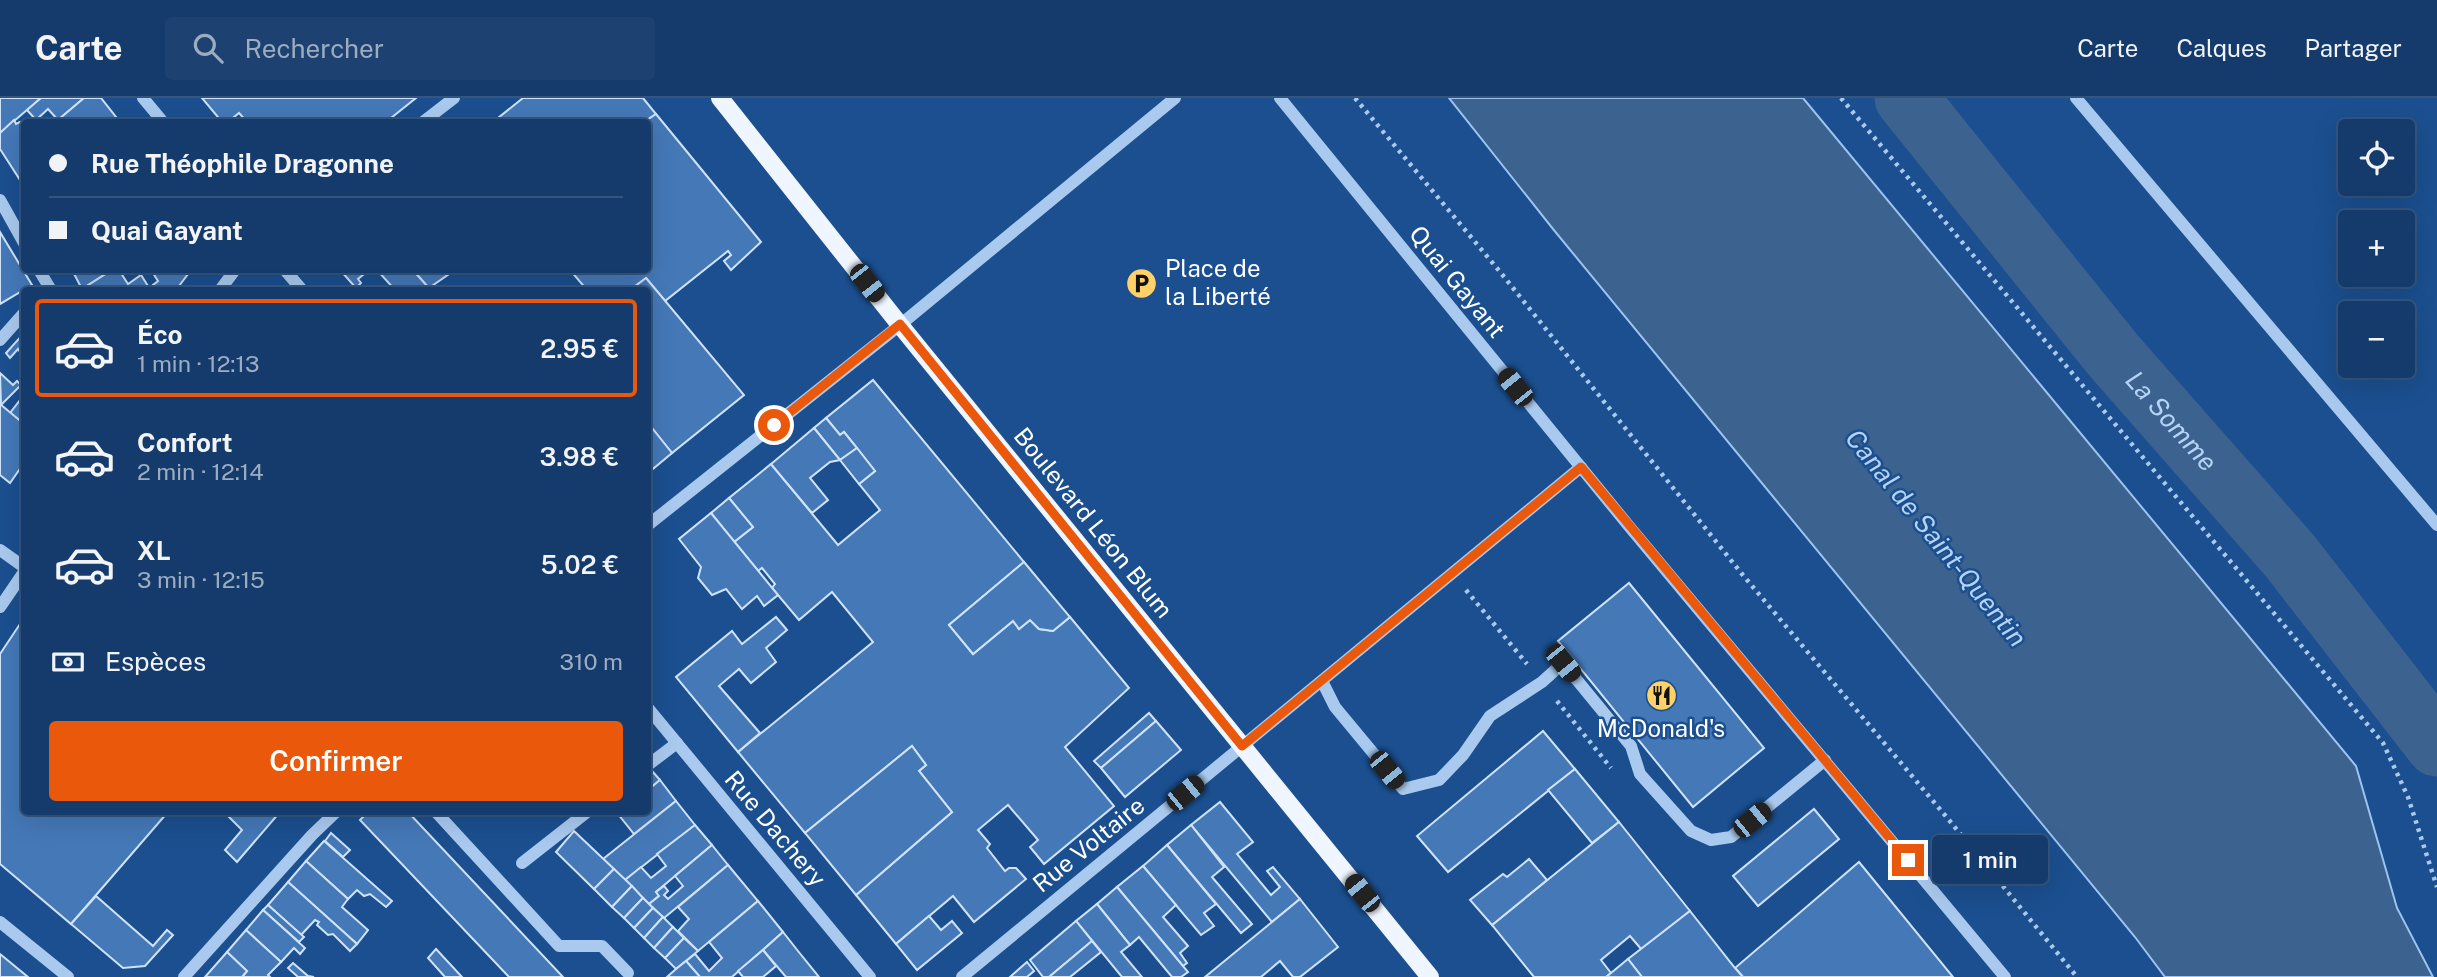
<!DOCTYPE html>
<html lang="fr">
<head>
<meta charset="utf-8">
<style>
  :root { --surface:#143b6b; --page:#1d4271; --text:#f1f3f6; --muted:#9dadc1; --line:#33557e; --accent:#ea580c }
  body { margin:0; font-family:"Public Sans",sans-serif; background:var(--page); color:var(--text); height:100vh; display:flex; flex-direction:column; font-size:26px; white-space:nowrap }
  * { box-sizing:border-box; margin:0 }
  p { font-size:23px; color:var(--muted) }
  .icon { flex:none; width:38px; height:38px; fill:none; stroke:currentColor; stroke-width:2; stroke-linecap:round; stroke-linejoin:round }
  .map { position:relative; flex:1; overflow:hidden }
  .panel { position:absolute; left:21px; top:189px; width:630px; height:528px; display:flex; flex-direction:column; background:var(--surface); border-radius:7px; box-shadow:0 7px 28px #0002,0 0 0 2px var(--line) }
  .panel>* { flex:none }
  .top-card { position:absolute; left:21px; top:21px; width:630px; height:154px; border-radius:7px; box-shadow:0 7px 28px #0002,0 0 0 2px var(--line); display:grid; align-content:center; height:154px; padding:0 28px; background:var(--surface) }
  .tools { position:absolute; left:2338px; top:21px; display:grid; gap:14px }
  .tools a { display:grid; place-items:center; width:77px; height:77px; border-radius:7px; background:var(--surface); box-shadow:0 7px 28px #0002,0 0 0 2px var(--line); font-size:35px }
  .end { position:absolute; width:32px; height:32px; margin:-16px; border:9px solid #ea580c; background:#fff; box-shadow:0 0 0 4px #fff }
  .from { border-radius:50% }
  .bubble { position:absolute; height:49px; border-radius:7px; background:var(--surface); box-shadow:0 7px 28px #0002,0 0 0 2px var(--line); font-size:23px; font-weight:600; line-height:49px; text-align:center }
  .car { position:absolute; width:21px; height:42px; margin:-21px -10px; border-radius:9px; box-shadow:0 0 5px 2px #0007; background:linear-gradient(#222 24%,#8ab4d8 0 40%,#222 0 76%,#8ab4d8 0 86%,#222 0) }
  .top-card b { display:flex; align-items:center; gap:24px; height:66px; font-size:26px }
  .top-card b+b { border-top:2px solid var(--line) }
  .top-card i { width:18px; height:18px; background:var(--text) }
  ul { padding:12px 0 0; list-style:none }
  li { display:flex; align-items:center; gap:21px; height:98px; margin:0 14px 10px; padding:0 14px; border:4px solid transparent; border-radius:7px }
  li div { flex:1 }
  li b { display:block; font-size:26px }
  li em { font-style:normal; font-weight:600 }
  li.selected { border-color:var(--accent) }
  li>.icon { width:63px; height:63px; stroke-width:1.5 }
  .pay { display:flex; align-items:center; gap:18px; height:77px; padding:0 28px; font-size:26px }
  .pay p { margin-inline-start:auto }
  .cta { display:flex; gap:14px; margin-top:auto; padding:14px 28px }
  .cta a { flex:1; height:80px; border-radius:7px; background:var(--accent); color:#fff; font-size:28px; font-weight:600; line-height:80px; text-align:center }
  header { display:flex; align-items:center; gap:42px; box-sizing:border-box; height:98px; padding:0 35px; background:var(--surface); border-bottom:2px solid var(--line) }
  header strong { font-size:33px }
  nav { display:flex; gap:38px; margin-inline-start:auto; font-size:24px }
  .search { width:490px; height:63px; background:var(--page); display:flex; align-items:center; gap:18px; box-sizing:border-box; padding:0 24px; border-radius:7px; color:var(--muted); font-size:26px }
  .map>svg:first-child { display:block }
  .water { fill:#3c6290; stroke:#9cc4f0; stroke-width:2 }
  .lines { fill:none; stroke-linecap:round; stroke-linejoin:round }
  .river { stroke:#3c6290; stroke-width:63 }
  .building { fill:#4478b7; stroke:#cfe3fa; stroke-width:2 }
  .path { stroke:#a9c9ee; stroke-width:4.5; stroke-dasharray:3.5 5; stroke-linecap:butt }
  .minor { stroke:#a9c9ee; stroke-width:12 }
  .major { stroke:#f0f6ff; stroke-width:18 }
  .route { stroke:#ea580c; stroke-width:9 }
  .labels { text-anchor:middle; stroke-width:5; stroke-linejoin:round; paint-order:stroke }
  .poi-label { font-size:24px; fill:#fff; stroke:#1b4f8f; text-anchor:start }
  .street-label { font-size:24px; fill:#fff; stroke:#1b4f8f }
  .water-label { font-size:26px; font-style:italic; fill:#b5d3f5; stroke:#1b4f8f }
</style>
</head>
<body>
<header>
<strong>Carte</strong>
<div class="search"><svg class="icon" aria-label="search" viewBox="0 0 24 24"><circle cx="10" cy="10" r="6"/><path d="M15 15l6 6"/></svg>Rechercher</div>
<nav><a>Carte</a><a>Calques</a><a>Partager</a></nav>
</header>
<div class="map">
<svg width="2437" height="879" viewBox="0 0 2437 879">
  <rect width="100%" height="100%" fill="#1b4f8f"/>
  <!-- water -->
  <path class="water" d="M1449,0H1803L2356,668L2397,810L2433,879H2165L2135,839L1553,131Z"/>
  <g class="lines">
    <!-- river -->
    <path class="river" id="s1" d="M1906,0L2114,258L2290,458L2437,647"/>
  </g>
  <!-- building -->
  <g class="building">
    <path d="M0,0H41L0,35Z"/>
    <path d="M41,0H84L58,22L48,11L36,22L27,12Z"/>
    <path d="M84,0H101L116,19L107,24H59L58,22Z"/>
    <path d="M202,0H416L386,24H247L239,15L228,24H222Z"/>
    <path d="M523,0H643L656,16L644,24H493Z"/>
    <path d="M656,16L761,144L731,172L724,163L731,157L728,153L665,203L646,180L630,192H587L570,172H648V24H644Z"/>
    <path d="M14,22L16,26L20,24L24,30V79L20,82L0,51V35Z"/>
    <path d="M0,134L32,187L0,206Z"/>
    <path d="M72,172H112L82,191Z"/>
    <path d="M112,172H119L128,186L141,177L148,188L142,192H83L82,191Z"/>
    <path d="M151,172H191L176,192H157L153,187L158,183Z"/>
    <path d="M340,172H369L358,181L361,185L356,190Z"/>
    <path d="M377,172H413L429,190L427,192H395Z"/>
    <path d="M413,172H445L449,176L429,190Z"/>
    <path d="M646,180L744,297L672,355L648,325V192H630Z"/>
    <path d="M24,235V260L18,251L10,260L6,255Z"/>
    <path d="M0,275L13,287L17,283L21,287L1,307Z"/>
    <path d="M873,282L1024,464L949,527L973,556L1013,523L1019,531L1030,522L1039,531L1053,533L1070,519L1129,590L1065,649L1114,708L1044,766L1030,749L1038,742L1008,707L978,732L990,746L987,750L1005,773L1009,770H1016L1026,781L974,824L953,798L896,846L856,797L952,714L919,673L926,667L912,648L805,735L738,654L873,544L832,494L799,522L772,490L775,486L762,470L758,473L734,444L753,429L729,400L771,366L838,447L880,412L859,386L875,373L844,334L840,337L826,320Z"/>
    <path d="M24,297V326L10,315Z"/>
    <path d="M0,306L24,326V365L10,385L0,377Z"/>
    <path d="M826,320L840,337L844,334L857,350L840,362L814,330Z"/>
    <path d="M648,325L672,355L648,375Z"/>
    <path d="M814,330L840,362L830,364L810,380L828,402L812,415L771,366Z"/>
    <path d="M857,350L875,373L859,386L840,362Z"/>
    <path d="M729,400L753,429L734,444L711,415Z"/>
    <path d="M711,415L778,497L764,508L757,498L742,511L726,491L712,497L698,480L701,469L679,441Z"/>
    <path d="M1024,464L1070,519L1053,533L1039,531L1030,522L1019,531L1013,523L973,556L949,527Z"/>
    <path d="M1629,485L1764,650L1693,709L1558,543Z"/>
    <path d="M776,519L787,532L766,550L776,564L751,585L739,571L719,588L760,635L738,654L676,579L732,533L742,546Z"/>
    <path d="M24,520V714H168L71,826L0,766V556Z"/>
    <path d="M1149,615L1156,623L1101,670L1094,663Z"/>
    <path d="M1156,623L1181,652L1125,699L1101,670Z"/>
    <path d="M1543,633L1575,671L1448,774L1417,738Z"/>
    <path d="M912,648L926,667L919,673L952,714L856,797L805,735Z"/>
    <path d="M1575,671L1619,724L1592,745L1548,692Z"/>
    <path d="M652,673L660,682L648,692V677Z"/>
    <path d="M660,682L676,703L634,736L618,716L621,714H648V692Z"/>
    <path d="M676,703L695,727L625,782L603,761Z"/>
    <path d="M1220,704L1253,744L1237,756L1271,797L1280,789L1267,773L1273,769L1300,801L1272,824L1191,727Z"/>
    <path d="M1814,711L1839,741L1758,808L1733,778Z"/>
    <path d="M224,714H280L237,764L225,752L242,732Z"/>
    <path d="M368,714H408L563,879H509L360,722Z"/>
    <path d="M1619,724L1690,813L1642,852L1630,838L1601,862L1611,875L1606,879H1534L1492,827Z"/>
    <path d="M695,727L712,747L656,794L659,798L649,806L625,782L641,769L651,780L666,768L657,756Z"/>
    <path d="M1191,727L1224,769L1212,779L1252,826L1241,835L1167,747Z"/>
    <path d="M574,733L614,771L594,791L556,754Z"/>
    <path d="M331,735L350,752L343,759L325,743Z"/>
    <path d="M324,743L392,803L386,809L370,796L364,798L357,792L348,801L306,763Z"/>
    <path d="M712,747L728,767L664,820L649,806L659,798L656,794L664,788L668,793L664,797L668,801L683,788L675,778Z"/>
    <path d="M1167,747L1216,806L1204,815L1214,828L1201,837L1143,768Z"/>
    <path d="M1529,761L1547,782L1492,827L1470,802L1503,776L1507,779Z"/>
    <path d="M306,763L348,801L342,809L368,832L357,846L288,784Z"/>
    <path d="M1859,764L1953,879H1743L1735,870Z"/>
    <path d="M728,767L758,803L698,853L678,833L689,821L678,809Z"/>
    <path d="M1143,768L1176,807L1163,819L1188,848L1180,855L1187,865L1183,868L1117,789Z"/>
    <path d="M614,771L632,788L612,809L594,791Z"/>
    <path d="M288,784L357,846L350,853L333,836L328,837L317,827L319,824L315,822L301,837L268,807Z"/>
    <path d="M632,788L643,800L624,820L612,809Z"/>
    <path d="M1117,789L1188,874L1181,879H1172L1139,839L1130,847L1097,806Z"/>
    <path d="M96,798L153,848L167,832L173,837L145,868L123,870L71,826Z"/>
    <path d="M643,800L653,810L634,830L624,820Z"/>
    <path d="M1300,801L1338,849L1300,879H1293L1280,863L1261,879H1205Z"/>
    <path d="M758,803L783,834L732,879H700L686,863L695,856L709,873L722,860L709,844Z"/>
    <path d="M1097,806L1130,847L1121,854L1142,879H1122L1076,823Z"/>
    <path d="M268,807L304,839L299,844L263,812Z"/>
    <path d="M653,810L663,819L644,840L634,830Z"/>
    <path d="M263,812L305,850L300,856L294,850L281,864L246,832Z"/>
    <path d="M1690,813L1735,870L1743,879H1642L1628,861Z"/>
    <path d="M929,818L941,832L952,823L962,835L917,872L896,846Z"/>
    <path d="M663,819L673,829L654,850L644,840Z"/>
    <path d="M1076,823L1092,843L1049,879H1043L1030,862Z"/>
    <path d="M673,829L684,840L665,860L654,850Z"/>
    <path d="M246,832L281,864L268,877L270,879H242L247,873L227,854Z"/>
    <path d="M783,834L798,853L819,879H786L763,852Z"/>
    <path d="M684,840L698,853L676,871L665,860Z"/>
    <path d="M1092,843L1101,854L1070,879H1049Z"/>
    <path d="M436,851L462,879H445L428,860Z"/>
    <path d="M763,852L776,868L763,879H743L738,873Z"/>
    <path d="M227,854L247,873L242,879H205Z"/>
    <path d="M0,856L28,879H0Z"/>
    <path d="M1628,861L1642,879H1606L1611,875Z"/>
    <path d="M686,863L700,879H667L676,871Z"/>
    <path d="M1027,864L1034,873L1027,879H1010Z"/>
    <path d="M293,865L308,878L314,879H298L288,870Z"/>
  </g>
  <g class="lines">
    <!-- path -->
    <g class="path">
      <path d="M1355,0L1501,175L1742,476L1949,722L2077,879"/>
      <path d="M1841,0L2383,645L2408,699L2437,789"/>
      <path d="M1466,492L1527,566"/>
      <path d="M1557,603L1611,670"/>
    </g>
    <!-- minor -->
    <g class="minor">
      <path d="M143,0L163,24"/>
      <path d="M1280,0L1628,427L2005,879"/>
      <path d="M2076,0L2437,427"/>
      <path d="M423,24L454,0"/>
      <path d="M0,102L24,145"/>
      <path d="M39,172L51,192"/>
      <path d="M285,172L302,192"/>
      <path d="M220,192L235,172"/>
      <path d="M0,242L24,215"/>
      <path d="M648,427L900,227L1175,0"/>
      <path d="M0,452L24,469"/>
      <path d="M0,509L24,474"/>
      <path d="M1322,583L1335,609L1403,691L1439,682L1463,657L1490,618L1542,584L1563,565L1631,648L1640,676L1691,733L1711,742L1731,739L1825,662"/>
      <path d="M648,610L870,879"/>
      <path d="M648,667L677,645"/>
      <path d="M436,714L559,848H602L628,875"/>
      <path d="M522,765L587,714"/>
      <path d="M0,824L68,879"/>
      <path d="M184,879L312,737L336,714"/>
      <path d="M962,879L1581,369"/>
    </g>
    <!-- major -->
    <path class="major" d="M720,0L900,227L1430,879"/>
  </g>
  <g class="lines">
    <!-- route -->
    <path class="route" d="M774,327L900,226L1242,648L1581,369L1908,762"/>
  </g>
  <!-- icons -->
  <defs>
    <symbol id="parking-disc" viewBox="-11 -11 22 22"><circle r="9.5" fill="#ffd166" stroke="#1b4f8f"/><path d="M-3.5-5.5H1a3.5 3.5 0 0 1 0 7H-1V5.5H-3.5ZM-1-3.4V-.6H.8a1.4 1.4 0 0 0 0-2.8Z" fill="#111"/></symbol>
    <symbol id="restaurant-disc" viewBox="-11 -11 22 22"><circle r="9.5" fill="#ffd166" stroke="#1b4f8f"/><path d="M-5-6h1v4h1v-4h1v4h1v-4h1v5L-1.5 .5V6h-2V.5L-5-1ZM5-6V6H3V1.5H1.5Q1.5-4 5-6Z" fill="#111"/></symbol>
  </defs>
  <g fill-rule="evenodd">
    <use href="#parking-disc" x="1124" y="168" width="35" height="35"/>
    <use href="#restaurant-disc" x="1644" y="580" width="35" height="35"/>
  </g>
  <g class="labels">
    <!-- poi labels -->
    <g class="poi-label">
      <text x="1165" y="179">Place de<tspan x="1165" dy="28">la Liberté</tspan></text>
      <text x="1661" y="639" text-anchor="middle">McDonald's</text>
    </g>
    <!-- street labels -->
    <g class="street-label">
      <text transform="translate(1457 184) rotate(51)" y="8">Quai Gayant</text>
      <text transform="translate(1093 425) rotate(51)" y="8">Boulevard Léon Blum</text>
      <text transform="translate(775 731) rotate(50)" y="8">Rue Dachery</text>
      <text transform="translate(1089 747) rotate(-39)" y="8">Rue Voltaire</text>
    </g>
    <!-- water labels -->
    <g class="water-label">
      <text dy="9" stroke="none"><textPath href="#s1" startOffset="418">La Somme</textPath></text>
      <text transform="translate(1936 440) rotate(51)" y="9">Canal de Saint-Quentin</text>
    </g>
  </g>
</svg>
<div class="tools">
<a><svg class="icon" aria-label="locate" viewBox="0 0 24 24"><circle cx="12" cy="12" r="6"/><path d="M12 2v4M12 18v4M2 12h4M18 12h4"/></svg></a>
<a>+</a>
<a>−</a>
</div>
<i class="end from" style="left:774px;top:327px"></i>
<i class="end" style="left:1908px;top:762px"></i>
<div class="bubble" style="left:1932px;top:737px;width:116px">1 min</div>
<i class="car" style="left:867px;top:185px;rotate:142deg"></i>
<i class="car" style="left:1515px;top:289px;rotate:321deg"></i>
<i class="car" style="left:1563px;top:565px;rotate:141deg"></i>
<i class="car" style="left:1387px;top:672px;rotate:141deg"></i>
<i class="car" style="left:1185px;top:695px;rotate:51deg"></i>
<i class="car" style="left:1752px;top:722px;rotate:51deg"></i>
<i class="car" style="left:1362px;top:795px;rotate:321deg"></i>
<div class="top-card">
<b><i class="from"></i>Rue Théophile Dragonne</b>
<b><i></i>Quai Gayant</b>
</div>
<section class="panel">
<ul>
<li class="selected"><svg class="icon" aria-label="car" viewBox="0 0 24 24"><path d="M5 17H2v-5l4-1 3-4h7l3 4 3 1v5h-3M9 17h6M6 11h13"/><circle cx="7" cy="17" r="2"/><circle cx="17" cy="17" r="2"/></svg><div><b>Éco</b><p>1 min · 12:13</p></div><em>2.95 €</em></li>
<li><svg class="icon" aria-label="car" viewBox="0 0 24 24"><path d="M5 17H2v-5l4-1 3-4h7l3 4 3 1v5h-3M9 17h6M6 11h13"/><circle cx="7" cy="17" r="2"/><circle cx="17" cy="17" r="2"/></svg><div><b>Confort</b><p>2 min · 12:14</p></div><em>3.98 €</em></li>
<li><svg class="icon" aria-label="car" viewBox="0 0 24 24"><path d="M5 17H2v-5l4-1 3-4h7l3 4 3 1v5h-3M9 17h6M6 11h13"/><circle cx="7" cy="17" r="2"/><circle cx="17" cy="17" r="2"/></svg><div><b>XL</b><p>3 min · 12:15</p></div><em>5.02 €</em></li>
</ul>
<div class="pay"><svg class="icon" aria-label="cash" viewBox="0 0 24 24"><path d="M3 7h18v10H3z"/><circle cx="12" cy="12" r="2"/></svg>Espèces<p>310 m</p></div>
<div class="cta"><a>Confirmer</a></div>
</section>
</div>
</body>
</html>
